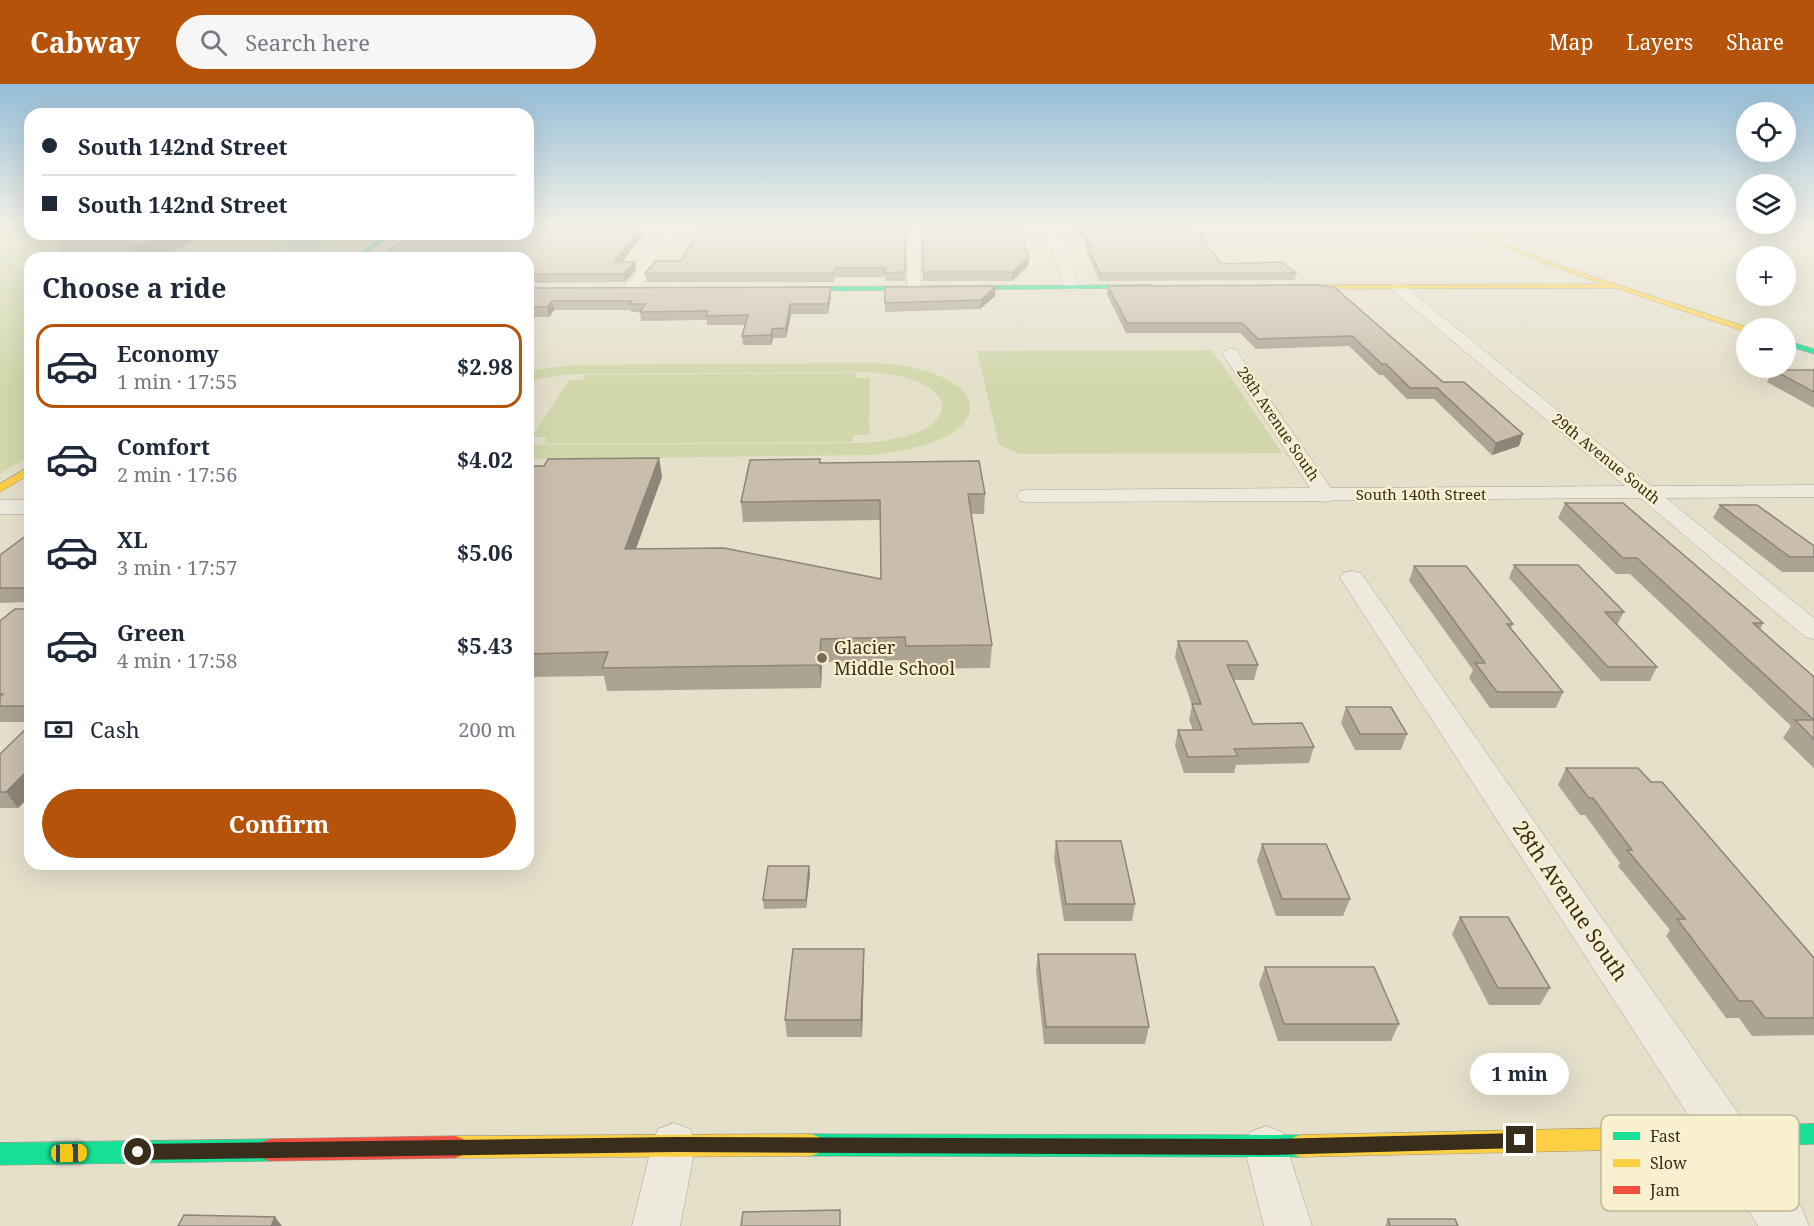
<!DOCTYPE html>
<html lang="en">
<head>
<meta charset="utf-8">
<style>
  :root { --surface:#fff; --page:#f6f6f7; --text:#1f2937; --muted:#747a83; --line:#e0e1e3; --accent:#b45309 }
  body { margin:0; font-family:"Noto Serif",serif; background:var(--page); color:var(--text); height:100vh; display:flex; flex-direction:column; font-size:22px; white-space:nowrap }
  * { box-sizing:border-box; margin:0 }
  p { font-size:20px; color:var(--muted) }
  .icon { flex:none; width:33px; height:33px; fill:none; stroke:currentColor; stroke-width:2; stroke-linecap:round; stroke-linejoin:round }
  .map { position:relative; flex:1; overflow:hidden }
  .side { position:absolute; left:24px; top:168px; width:510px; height:618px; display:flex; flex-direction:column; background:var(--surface); border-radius:18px; box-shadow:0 6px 24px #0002 }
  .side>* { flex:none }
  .banner { position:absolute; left:24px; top:24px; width:510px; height:132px; border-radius:18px; box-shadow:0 6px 24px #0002; display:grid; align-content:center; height:132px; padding:0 18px; background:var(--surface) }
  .fabs { position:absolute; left:1736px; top:18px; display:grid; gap:12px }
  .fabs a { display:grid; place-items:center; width:60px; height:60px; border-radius:50%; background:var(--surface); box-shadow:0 6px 24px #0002; font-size:30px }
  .end { position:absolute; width:27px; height:27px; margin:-14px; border:8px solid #392d1b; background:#fff; box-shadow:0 0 0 3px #fff }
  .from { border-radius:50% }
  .bubble { position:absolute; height:42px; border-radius:21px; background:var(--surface); box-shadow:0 6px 24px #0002; font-size:20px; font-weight:700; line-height:42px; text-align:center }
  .car { position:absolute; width:18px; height:36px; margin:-18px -9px; border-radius:8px; box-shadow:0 0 4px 2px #0007; background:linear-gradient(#f5c518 24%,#345 0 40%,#f5c518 0 76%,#345 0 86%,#f5c518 0) }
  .banner b { display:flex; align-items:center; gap:21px; height:57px; font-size:22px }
  .banner b+b { border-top:2px solid var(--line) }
  .banner i { width:15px; height:15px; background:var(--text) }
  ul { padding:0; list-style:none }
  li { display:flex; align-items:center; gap:18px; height:84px; margin:0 12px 9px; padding:0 6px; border:3px solid transparent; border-radius:18px }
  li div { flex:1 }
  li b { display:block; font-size:22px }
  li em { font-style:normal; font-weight:700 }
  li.selected { border-color:var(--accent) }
  li>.icon { width:54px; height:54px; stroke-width:1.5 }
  h2 { padding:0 18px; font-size:27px; line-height:72px }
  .pay { display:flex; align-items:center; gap:15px; height:66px; padding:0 18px; font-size:22px }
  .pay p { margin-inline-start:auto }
  .button { display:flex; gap:12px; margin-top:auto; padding:12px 18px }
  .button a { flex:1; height:69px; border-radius:36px; background:var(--accent); color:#fff; font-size:24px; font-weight:700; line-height:69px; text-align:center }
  header { display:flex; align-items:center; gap:36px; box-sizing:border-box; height:84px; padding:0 30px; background:var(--accent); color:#fff }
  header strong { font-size:28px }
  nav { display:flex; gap:33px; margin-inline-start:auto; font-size:21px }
  .search { width:420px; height:54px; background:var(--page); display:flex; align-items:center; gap:15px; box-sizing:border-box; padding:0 21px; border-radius:33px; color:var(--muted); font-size:22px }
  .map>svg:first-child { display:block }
  .green { fill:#d2d7ab }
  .water { fill:#b6cbc0 }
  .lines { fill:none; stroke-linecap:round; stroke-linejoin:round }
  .street-casing { stroke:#aaa494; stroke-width:1 }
  .fast-casing { stroke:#999384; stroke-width:1 }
  .slow-casing { stroke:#999384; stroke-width:1 }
  .jam-casing { stroke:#999384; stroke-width:1 }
  .street { fill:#ede9dc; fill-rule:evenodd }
  .fast { fill:#16e098; fill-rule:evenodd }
  .slow { fill:#ffcf43; fill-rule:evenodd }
  .jam { fill:#f24e42; fill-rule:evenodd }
  .wall { fill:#ada393 }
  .shaded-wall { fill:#8d8578 }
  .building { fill:#c9beab; stroke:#8d8578; stroke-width:1.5 }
  .route { fill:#392d1b }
  .poi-dot { fill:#756c58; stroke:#f8f0ce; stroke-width:2 }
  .labels { text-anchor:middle; stroke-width:4.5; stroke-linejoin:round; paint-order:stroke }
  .far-street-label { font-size:15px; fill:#392d1b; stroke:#f8f0ce }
  .poi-label { font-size:18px; fill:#392d1b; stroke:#f8f0ce; text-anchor:start }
  .near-street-label { font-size:21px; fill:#392d1b; stroke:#f8f0ce }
  .key { fill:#f8f0ce; stroke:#bfb698; stroke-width:1.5 }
  .key-label { font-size:16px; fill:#392d1b }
</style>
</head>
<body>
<header>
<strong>Cabway</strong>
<div class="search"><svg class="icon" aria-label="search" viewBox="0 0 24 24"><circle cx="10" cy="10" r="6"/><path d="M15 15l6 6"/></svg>Search here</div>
<nav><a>Map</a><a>Layers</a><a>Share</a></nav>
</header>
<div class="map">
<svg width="1814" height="1142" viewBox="0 0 1814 1142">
  <rect width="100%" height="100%" fill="#e5e0ca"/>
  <!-- green -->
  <g class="green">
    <path d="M0,142H30V150H375L338,174H30V371L0,390Z"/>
    <path d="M1212,266L1282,369L1019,370L999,361L977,267Z"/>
    <path d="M855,279C888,279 924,281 953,299C961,304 971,313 970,324C968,358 898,368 873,371L528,375V361L868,359C891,356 946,349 942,318C929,294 896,291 871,288L571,290L528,297V287L572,281Z"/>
    <path d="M856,289V294H870L869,351H853V358L544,360L547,353H532L569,296H582L585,291Z"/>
  </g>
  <!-- water -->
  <path class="water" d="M293,150H332C317,165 306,175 282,169L281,167Z"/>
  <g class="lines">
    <defs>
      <g id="street">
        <path d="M675,142H690L659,168L660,180L635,208H625L623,205L625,202L646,179L647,164Z"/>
        <path d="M907,142H919L921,205L914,209L907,205Z"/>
        <path d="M1043,142H1055L1079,203L1077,206H1067L1065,203Z"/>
        <path d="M1397,199L1402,200L1651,402L1814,401V413L1666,414L1814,534V555L1805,553L1640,414L1334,416L1326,418L1318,417L1028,418L1020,417L1017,412L1020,407L1028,406L1310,404L1222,269L1230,264L1236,266L1331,404L1625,402L1392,206L1390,203L1392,200Z"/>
        <rect x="0" y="416" width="30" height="14"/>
        <path d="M1352,487L1361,489L1743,1036L1802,1125L1809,1142H1758L1711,1066L1340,494L1343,489Z"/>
        <path d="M674,1039L690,1045L696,1060L680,1142H632L652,1060L658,1045Z"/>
        <path d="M1266,1042L1282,1048L1312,1142H1264L1244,1063L1250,1048Z"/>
      </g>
      <g id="fast">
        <path d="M388,150H395L358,174H351Z"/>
        <path d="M1153,201L1157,203L1155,204L788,207L784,205L788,203Z"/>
        <path d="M1785,256L1814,265V270L1785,261Z"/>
        <path d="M1814,1040V1060L1661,1065L1653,1061L1650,1054L1653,1047L1661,1043Z"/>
        <path d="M811,1050L1300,1051L1308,1054L1311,1062L1308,1070L1300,1073L811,1072L803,1069L800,1061L803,1053Z"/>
        <path d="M270,1055L278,1058L281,1066L278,1074L270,1077L0,1081V1059Z"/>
      </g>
      <g id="slow">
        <path d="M1456,142H1463L1555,180L1750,244L1743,247L1615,204L1289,205L1285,203L1289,201L1603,200L1551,182Z"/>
        <path d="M30,382V390L0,408V400Z"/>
        <path d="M1661,1043L1669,1047L1672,1054L1669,1061L1661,1065L1300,1073L1292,1070L1289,1062L1292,1054L1300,1051Z"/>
        <path d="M811,1050L819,1053L822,1061L819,1069L811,1072L455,1074L447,1071L444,1063L447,1055L455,1052Z"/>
      </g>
      <path id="jam" d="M455,1052L463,1055L466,1063L463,1071L455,1074L270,1077L262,1074L259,1066L262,1058L270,1055Z"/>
    </defs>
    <!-- street casing -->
    <use href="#street" class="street-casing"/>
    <!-- fast casing -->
    <use href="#fast" class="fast-casing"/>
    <!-- slow casing -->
    <use href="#slow" class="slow-casing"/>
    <!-- jam casing -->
    <use href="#jam" class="jam-casing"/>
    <!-- street -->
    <use href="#street" class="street"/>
    <!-- fast -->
    <use href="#fast" class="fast"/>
    <!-- slow -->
    <use href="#slow" class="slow"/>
    <!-- jam -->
    <use href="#jam" class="jam"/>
  </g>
  <!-- wall -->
  <g class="wall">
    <path d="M528,142H649L622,178L636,186L625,198L528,199Z"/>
    <path d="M905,142V197H885V193H835L834,198H647L645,189Z"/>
    <path d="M921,142H1019L1029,173L1028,182L1012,197H923Z"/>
    <path d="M1076,142H1185L1188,148L1221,180L1296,189L1295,196L1099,197L1087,169V163Z"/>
    <path d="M1511,142H1598L1597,143L1515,144Z"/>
    <path d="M54,150H196L198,155L160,174H110L62,168Z"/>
    <path d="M1316,201L1519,362L1492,371L1434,315H1407L1383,291H1379L1349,262L1256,265L1240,249H1126L1107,211L1108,202Z"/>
    <path d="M831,203V212L828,230H791L786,254H773L771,261H743L742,252L746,241H707V236L641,237L640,228H631V226H554L549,233H534L528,239V204Z"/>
    <path d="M885,203L995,212L980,225L885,228Z"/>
    <path d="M1773,286H1814V324L1767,298Z"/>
    <path d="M659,374L662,393L636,465L881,495L880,436L743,438L741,418L820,379L985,410L984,430H971L992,561L990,584L906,585V576L822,578L821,604L607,607L604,592L528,593V382H544Z"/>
    <path d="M1565,419L1763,539L1760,546L1814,593V684L1783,654L1791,642L1630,490H1616L1558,434Z"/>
    <path d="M1720,421L1814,462V488H1782L1713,434Z"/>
    <path d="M30,449V518L0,519V471Z"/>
    <path d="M1514,481L1624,528L1617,541L1657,583L1650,597H1601L1509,494Z"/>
    <path d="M1414,482L1513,540L1511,544L1563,608L1556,624H1490L1469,594L1473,586L1409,497Z"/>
    <path d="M30,525V638H0V537Z"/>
    <path d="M1178,557L1258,581L1254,596H1234L1253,640L1314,663L1309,679L1236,681L1234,689H1184L1175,662L1178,646H1193L1189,636L1192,621L1175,573Z"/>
    <path d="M1346,623L1407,650L1401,666H1355L1341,639Z"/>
    <path d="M30,641V712L18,724H0V670Z"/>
    <path d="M1566,684L1651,698L1814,874V951L1752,952L1739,934H1726L1666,852L1670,846L1618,782L1620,779L1585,731H1580L1558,701Z"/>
    <path d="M1056,757L1135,820L1132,837H1064L1054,774Z"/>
    <path d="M1262,760L1350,815L1343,832H1276L1257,777Z"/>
    <path d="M810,790L806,824L764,825L763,816Z"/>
    <path d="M1460,833L1550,904L1540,921H1489L1452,850Z"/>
    <path d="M864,865V882L862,953H787L785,936Z"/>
    <path d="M1038,870L1149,943L1145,960H1044L1036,887Z"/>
    <path d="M1265,883L1399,940L1391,957H1278L1259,900Z"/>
    <path d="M1388,1135L1458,1142H1385Z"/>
  </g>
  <!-- shaded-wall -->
  <g class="shaded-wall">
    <path d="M643,142H649L616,186L614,178Z"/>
    <path d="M166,150H196L198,155L160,174H137L131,160Z"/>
    <path d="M1029,173L1028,182L1012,197V188Z"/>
    <path d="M635,178L636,186L625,198L624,190Z"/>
    <path d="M996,202L995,212L980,225L981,216Z"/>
    <path d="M831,203V212L828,230V220Z"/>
    <path d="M552,217L554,226L549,233L547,223Z"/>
    <path d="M790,220L791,230L786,254V244Z"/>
    <path d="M532,223L534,233L528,239V228Z"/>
    <path d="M772,245L773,254L771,261V251Z"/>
    <path d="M1523,350L1519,362L1492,371L1496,359Z"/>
    <path d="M659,374L662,393L628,486L625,465Z"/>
    <path d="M821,555L822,578L821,604L819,581Z"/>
    <path d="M30,684V712L18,724L6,708Z"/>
    <path d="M809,782L810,790L806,824V816Z"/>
    <path d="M864,865V882L862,953L861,936Z"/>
    <path d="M275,1133L282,1142H271Z"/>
  </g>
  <!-- building -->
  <g class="building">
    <path d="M528,142H643L614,178H635L624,190H528V174H379L414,150H528Z"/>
    <path d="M702,142H905V188L885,189V184H835L834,189H645L656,177H681Z"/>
    <path d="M922,142H1019L1029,173L1012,188H923Z"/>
    <path d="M1080,142H1185L1188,148L1201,149L1211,168L1214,169L1221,180L1281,178L1296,189H1100L1087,162H1091Z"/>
    <path d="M55,150H166L147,159L131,160Z"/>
    <path d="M1316,201L1334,203L1443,298H1464L1523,350L1496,359L1437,304H1410L1386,280H1382L1352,252L1258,255L1242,239H1127L1108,202Z"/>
    <path d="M996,202L981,216L885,219V203Z"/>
    <path d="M831,203L828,220H790L786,244L772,245L771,251L742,252L748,231L706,232L708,227L640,228L645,220H630L632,217H552L547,223H532L528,228V204Z"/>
    <path d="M1773,286H1814V308Z"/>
    <path d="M659,374L625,465L724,464L881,495L880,416L741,418L750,376L820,375V379L979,377L985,410H968L992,561L906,562L905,553L821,555L819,581L602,584L608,568L528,570V382H544L548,375Z"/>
    <path d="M1565,419H1623L1763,539H1753L1814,593V636L1637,474H1623Z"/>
    <path d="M1720,421H1757L1814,462V473H1790Z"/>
    <path d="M30,449V504H0V471Z"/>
    <path d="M1514,481H1578L1624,528H1605L1657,583H1608Z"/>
    <path d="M1414,482H1466L1513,540H1507L1563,608H1497L1475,579H1485Z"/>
    <path d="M15,525H30V622H0V613L3,610H0V537Z"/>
    <path d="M1178,557H1247L1258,581H1227L1253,640L1302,639L1314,663L1234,665L1238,672L1188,673L1178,646H1202L1192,620H1201Z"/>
    <path d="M1346,623H1391L1407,650H1360Z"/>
    <path d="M1795,636H1814V655Z"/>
    <path d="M30,641V684L6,708H0V670Z"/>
    <path d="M1566,684H1638L1651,698H1662L1814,874V934H1765L1752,917H1739L1677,835H1685L1627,766H1632L1593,714H1589Z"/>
    <path d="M1056,757H1121L1135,820H1066Z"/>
    <path d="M1262,760H1326L1350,815H1282Z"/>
    <path d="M768,782H809L806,816H763Z"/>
    <path d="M1460,833H1508L1550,904H1498Z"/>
    <path d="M793,865H864L861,936H785Z"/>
    <path d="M1038,870H1135L1149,943H1046Z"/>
    <path d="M1265,883H1374L1399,940H1284Z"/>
    <path d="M840,1126V1142H741L743,1128Z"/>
    <path d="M184,1131L275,1133L271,1142H178Z"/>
    <path d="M1388,1135H1455L1458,1142H1390Z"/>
  </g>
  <!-- sky -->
  <linearGradient id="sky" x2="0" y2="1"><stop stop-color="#94bdd8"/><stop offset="0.47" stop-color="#f3f1e7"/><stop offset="1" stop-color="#f3f1e7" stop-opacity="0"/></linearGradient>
  <rect width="1814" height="301" fill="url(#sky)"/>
  <!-- route -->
  <path class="route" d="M1520,1049L1526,1051L1528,1056L1526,1062L1520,1064L1266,1071L674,1068L138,1076L132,1074L130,1068L132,1063L138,1060L674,1053L1266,1055Z"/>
  <!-- markers -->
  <circle class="poi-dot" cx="822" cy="574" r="6"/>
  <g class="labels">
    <!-- far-street labels -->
    <g class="far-street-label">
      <text transform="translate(1278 340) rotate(56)" y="5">28th Avenue South</text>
      <text transform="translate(1606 375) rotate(39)" y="5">29th Avenue South</text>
      <text x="1421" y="416">South 140th Street</text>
    </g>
    <!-- poi labels -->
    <g class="poi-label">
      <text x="834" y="570">Glacier<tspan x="834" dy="21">Middle School</tspan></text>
    </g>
    <!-- near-street labels -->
    <g class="near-street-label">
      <text transform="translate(1570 817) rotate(56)" y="7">28th Avenue South</text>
    </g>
  </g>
  <!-- legend -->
  <rect x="1601" y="1031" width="198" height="96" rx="9" class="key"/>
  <rect x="1613" y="1048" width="27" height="8" fill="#16e098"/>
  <rect x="1613" y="1075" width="27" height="8" fill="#ffcf43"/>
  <rect x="1613" y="1102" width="27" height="8" fill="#f24e42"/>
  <g class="key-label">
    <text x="1650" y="1058">Fast</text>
    <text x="1650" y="1085">Slow</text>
    <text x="1650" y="1112">Jam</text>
  </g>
</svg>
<div class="fabs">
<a><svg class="icon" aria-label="locate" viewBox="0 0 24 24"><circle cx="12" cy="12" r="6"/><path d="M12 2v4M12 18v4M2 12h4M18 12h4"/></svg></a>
<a><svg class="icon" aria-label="layers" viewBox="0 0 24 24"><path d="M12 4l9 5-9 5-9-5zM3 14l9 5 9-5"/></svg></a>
<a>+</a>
<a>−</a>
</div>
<i class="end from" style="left:138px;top:1068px"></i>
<i class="end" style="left:1520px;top:1056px"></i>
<div class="bubble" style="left:1470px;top:969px;width:99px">1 min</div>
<i class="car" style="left:69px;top:1069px;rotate:89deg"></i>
<div class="banner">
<b><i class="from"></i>South 142nd Street</b>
<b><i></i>South 142nd Street</b>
</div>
<section class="side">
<h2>Choose a ride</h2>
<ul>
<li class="selected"><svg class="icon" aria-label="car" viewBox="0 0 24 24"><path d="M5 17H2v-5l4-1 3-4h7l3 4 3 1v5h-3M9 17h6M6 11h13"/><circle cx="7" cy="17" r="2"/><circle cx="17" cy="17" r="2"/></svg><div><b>Economy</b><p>1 min · 17:55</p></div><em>$2.98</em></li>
<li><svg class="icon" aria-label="car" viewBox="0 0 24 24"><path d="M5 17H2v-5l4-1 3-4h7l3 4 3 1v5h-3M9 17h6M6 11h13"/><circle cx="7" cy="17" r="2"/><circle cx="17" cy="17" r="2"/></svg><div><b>Comfort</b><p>2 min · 17:56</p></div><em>$4.02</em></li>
<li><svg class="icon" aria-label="car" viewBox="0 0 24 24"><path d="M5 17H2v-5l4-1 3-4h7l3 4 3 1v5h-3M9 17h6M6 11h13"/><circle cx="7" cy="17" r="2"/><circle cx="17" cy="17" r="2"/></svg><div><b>XL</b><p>3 min · 17:57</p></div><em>$5.06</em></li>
<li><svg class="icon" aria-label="car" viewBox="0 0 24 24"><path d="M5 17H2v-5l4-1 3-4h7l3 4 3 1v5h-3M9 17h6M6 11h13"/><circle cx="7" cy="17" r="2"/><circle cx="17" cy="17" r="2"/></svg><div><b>Green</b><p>4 min · 17:58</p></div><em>$5.43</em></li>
</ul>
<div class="pay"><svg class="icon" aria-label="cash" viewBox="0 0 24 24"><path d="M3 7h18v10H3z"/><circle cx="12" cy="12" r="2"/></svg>Cash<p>200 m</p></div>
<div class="button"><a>Confirm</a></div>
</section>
</div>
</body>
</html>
